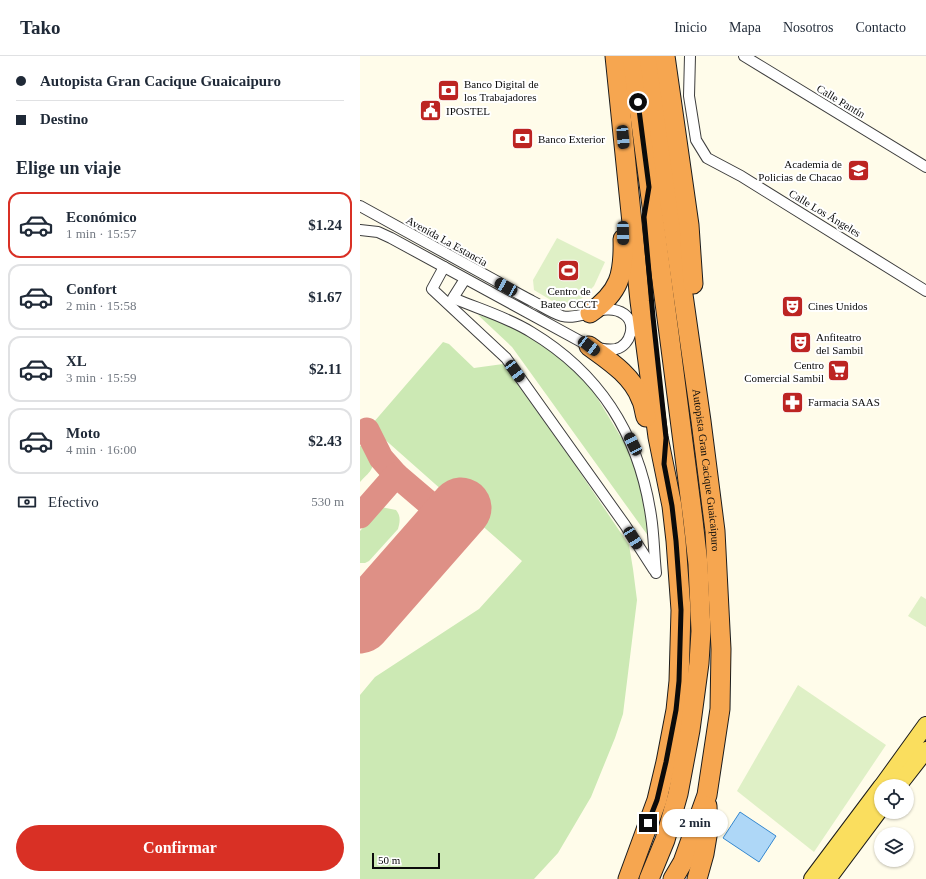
<!DOCTYPE html>
<html lang="es">
<head>
<meta charset="utf-8">
<style>
  :root { --surface:#fff; --page:#f6f6f7; --text:#1f2937; --muted:#747a83; --line:#e0e1e3; --accent:#d93025 }
  body { margin:0; font-family:Georgia,serif; background:var(--page); color:var(--text); height:100vh; display:flex; flex-direction:column; font-size:15px; white-space:nowrap }
  * { box-sizing:border-box; margin:0 }
  p { font-size:13px; color:var(--muted) }
  .icon { flex:none; width:22px; height:22px; fill:none; stroke:currentColor; stroke-width:2; stroke-linecap:round; stroke-linejoin:round }
  .map { position:relative; flex:1; overflow:hidden }
  .side { display:flex; flex-direction:column; background:var(--surface); width:360px }
  .side>* { flex:none }
  .hud { display:grid; align-content:center; height:88px; padding:0 16px; background:var(--surface) }
  .controls { position:absolute; left:514px; top:723px; display:grid; gap:8px }
  .controls a { display:grid; place-items:center; width:40px; height:40px; border-radius:50%; background:var(--surface); box-shadow:0 1px 3px #0004; font-size:20px }
  .scale { position:absolute; left:12px; bottom:10px; width:68px; box-sizing:border-box; padding-left:4px; border:2px solid #0b0b0b; border-top:0; font-size:11px; line-height:14px; white-space:nowrap; color:#0b0b0b; -webkit-text-stroke:3px #fff; paint-order:stroke }
  .end { position:absolute; width:18px; height:18px; margin:-9px; border:5px solid #0b0b0b; background:#fff; box-shadow:0 0 0 2px #fff }
  .from { border-radius:50% }
  .bubble { position:absolute; height:28px; border-radius:14px; background:var(--surface); box-shadow:0 1px 3px #0004; font-size:13px; font-weight:800; line-height:28px; text-align:center }
  .car { position:absolute; width:12px; height:24px; margin:-12px -6px; border-radius:5px; box-shadow:0 0 3px 1px #0007; background:linear-gradient(#222 24%,#8ab4d8 0 40%,#222 0 76%,#8ab4d8 0 86%,#222 0) }
  .hud b { display:flex; align-items:center; gap:14px; height:38px; font-size:15px }
  .hud b+b { border-top:1px solid var(--line) }
  .hud i { width:10px; height:10px; background:var(--text) }
  ul { padding:0; list-style:none }
  li { display:flex; align-items:center; gap:12px; height:66px; margin:0 8px 6px; padding:0 8px; border:2px solid var(--line); border-radius:12px }
  li div { flex:1 }
  li b { display:block; font-size:15px }
  li em { font-style:normal; font-weight:800 }
  li.on { border-color:var(--accent) }
  li>.icon { width:36px; height:36px; stroke-width:1.5 }
  h2 { padding:0 16px; font-size:18px; line-height:48px }
  .pay { display:flex; align-items:center; gap:10px; height:44px; padding:0 16px; font-size:15px }
  .pay p { margin-inline-start:auto }
  .cta { display:flex; gap:8px; margin-top:auto; padding:8px 16px }
  .cta a { flex:1; height:46px; border-radius:24px; background:var(--accent); color:#fff; font-size:16px; font-weight:800; line-height:46px; text-align:center }
  header { display:flex; align-items:center; gap:24px; box-sizing:border-box; height:56px; padding:0 20px; background:var(--surface); border-bottom:1px solid var(--line) }
  header strong { font-size:19px }
  nav { display:flex; gap:22px; margin-inline-start:auto; font-size:14px }
  main { display:flex; flex:1; min-height:0 }
  .map>svg:first-child { display:block }
  .green { fill:#cce9b4 }
  .pitch { fill:#dff0c6 }
  .water { fill:#aed7f7; stroke:#3487cf }
  .lines { fill:none; stroke-linecap:round; stroke-linejoin:round }
  .taxiway { stroke:#de9086; stroke-width:25 }
  .runway { stroke:#de9086; stroke-width:61 }
  .minor-casing { stroke:#3e3e3e; stroke-width:12 }
  .primary-casing { stroke:#1c1c1c; stroke-width:18 }
  .motorway-casing { stroke:#1c1c1c; stroke-width:21 }
  .minor { stroke:#fff; stroke-width:10 }
  .primary { stroke:#fade5e; stroke-width:16 }
  .motorway { stroke:#f6a650; stroke-width:19 }
  .route { stroke:#0b0b0b; stroke-width:5 }
  .labels { text-anchor:middle; stroke-width:4; stroke-linejoin:round; paint-order:stroke }
  .poi-label { font-size:11px; fill:#0b0b0b; stroke:#fff; text-anchor:start }
  .street-label { font-size:11px; fill:#0b0b0b; stroke:#fff }
</style>
</head>
<body>
<header>
<strong>Tako</strong>
<nav><a>Inicio</a><a>Mapa</a><a>Nosotros</a><a>Contacto</a></nav>
</header>
<main>
<section class="side">
<div class="hud">
<b><i class="from"></i>Autopista Gran Cacique Guaicaipuro</b>
<b><i></i>Destino</b>
</div>
<h2>Elige un viaje</h2>
<ul>
<li class="on"><svg class="icon" aria-label="car" viewBox="0 0 24 24"><path d="M5 17H2v-5l4-1 3-4h7l3 4 3 1v5h-3M9 17h6M6 11h13"/><circle cx="7" cy="17" r="2"/><circle cx="17" cy="17" r="2"/></svg><div><b>Económico</b><p>1 min · 15:57</p></div><em>$1.24</em></li>
<li><svg class="icon" aria-label="car" viewBox="0 0 24 24"><path d="M5 17H2v-5l4-1 3-4h7l3 4 3 1v5h-3M9 17h6M6 11h13"/><circle cx="7" cy="17" r="2"/><circle cx="17" cy="17" r="2"/></svg><div><b>Confort</b><p>2 min · 15:58</p></div><em>$1.67</em></li>
<li><svg class="icon" aria-label="car" viewBox="0 0 24 24"><path d="M5 17H2v-5l4-1 3-4h7l3 4 3 1v5h-3M9 17h6M6 11h13"/><circle cx="7" cy="17" r="2"/><circle cx="17" cy="17" r="2"/></svg><div><b>XL</b><p>3 min · 15:59</p></div><em>$2.11</em></li>
<li><svg class="icon" aria-label="car" viewBox="0 0 24 24"><path d="M5 17H2v-5l4-1 3-4h7l3 4 3 1v5h-3M9 17h6M6 11h13"/><circle cx="7" cy="17" r="2"/><circle cx="17" cy="17" r="2"/></svg><div><b>Moto</b><p>4 min · 16:00</p></div><em>$2.43</em></li>
</ul>
<div class="pay"><svg class="icon" aria-label="cash" viewBox="0 0 24 24"><path d="M3 7h18v10H3z"/><circle cx="12" cy="12" r="2"/></svg>Efectivo<p>530 m</p></div>
<div class="cta"><a>Confirmar</a></div>
</section>
<div class="map">
<svg width="566" height="823" viewBox="0 0 566 823">
  <rect width="100%" height="100%" fill="#fffcea"/>
  <!-- green -->
  <g class="green">
    <path d="M118,259L151,267L196,294L233,335L273,401L294,488L152,291Z"/>
    <path d="M83,286L89,288L114,312L143,308L213,406L269,489L273,513L277,544L263,658L255,682L231,741L198,797L174,823H0V639L15,621L119,553L162,505L13,373V367Z"/>
    <path d="M5,389C9,391 10,394 12,399C16,413 9,416 0,426V390Z"/>
    <path d="M21,451L36,454C41,460 40,466 38,473L9,505L5,507H0V475Z"/>
  </g>
  <!-- pitch -->
  <g class="pitch">
    <path d="M197,182L245,206L234,230L220,244L210,248L199,249L174,234L173,224Z"/>
    <path d="M561,540L566,543V571L548,560Z"/>
    <path d="M438,629L526,689L454,796L377,735Z"/>
  </g>
  <!-- water -->
  <path class="water" d="M380,756L416,780L399,806L363,782Z"/>
  <g class="lines">
    <!-- taxiway -->
    <g class="taxiway">
      <path d="M7,374L21,402L36,419"/>
      <path d="M0,460L36,419L90,465"/>
    </g>
    <!-- runway -->
    <path class="runway" d="M0,567L101,452"/>
    <defs>
      <g id="minor">
        <path d="M330,0L329,40L336,84L347,102L381,120L566,235"/>
        <path d="M384,0L566,111"/>
        <path d="M0,150C46,175 92,201 138,226C149,233 161,239 172,245C182,250 192,257 202,260C222,265 245,245 264,258C277,267 271,289 256,293C247,295 237,292 229,290L31,182L18,176L0,174"/>
        <path d="M84,211L72,233L146,302L265,469L294,514"/>
        <path d="M105,223L93,242C119,253 147,261 171,276C241,318 279,379 291,460C294,479 294,498 296,517"/>
      </g>
      <g id="primary">
        <path d="M522,730L566,669"/>
        <path d="M538,730L566,694"/>
        <path d="M452,823L521,731"/>
        <path d="M468,823L521,752"/>
      </g>
      <g id="motorway">
        <path d="M255,0L280,245L298,381L312,450L316,485L321,554L319,625L316,654L306,706L297,744L268,823"/>
        <path d="M272,0L309,277L333,464L338,508L341,575L339,607L330,674L318,738L305,784L289,823"/>
        <path id="s1" d="M289,0L341,365L355,475L361,593L360,653L347,739L323,806L313,823"/>
        <path d="M305,0L329,169L333,228"/>
        <path d="M230,257C260,236 264,218 263,183"/>
        <path d="M229,290C248,304 272,319 281,343C284,348 284,355 286,361"/>
        <path d="M337,823L344,798L348,774L347,750"/>
      </g>
    </defs>
    <!-- minor casing -->
    <use href="#minor" class="minor-casing"/>
    <!-- primary casing -->
    <use href="#primary" class="primary-casing"/>
    <!-- motorway casing -->
    <use href="#motorway" class="motorway-casing"/>
    <!-- minor -->
    <use href="#minor" class="minor"/>
    <!-- primary -->
    <use href="#primary" class="primary"/>
    <!-- motorway -->
    <use href="#motorway" class="motorway"/>
  </g>
  <g class="lines">
    <!-- route -->
    <path class="route" d="M278,46L289,131L284,161L293,261L306,382L304,408L312,450L316,485L321,554L319,625L316,654L306,706L297,744L288,767"/>
  </g>
  <!-- icons -->
  <defs>
    <symbol id="bank-square" viewBox="-11 -11 22 22"><rect x="-9" y="-9" width="18" height="18" rx="4" fill="#bc2422" stroke="#fff"/><path d="M-6-4H6V4H-6ZM0-2.3a2.3 2.3 0 1 0 0 4.6a2.3 2.3 0 1 0 0-4.6Z" fill="#fff"/></symbol>
    <symbol id="civic-square" viewBox="-11 -11 22 22"><rect x="-9" y="-9" width="18" height="18" rx="4" fill="#bc2422" stroke="#fff"/><path d="M-.6-6.5H3V-4.5H.6V-3L4-1V1h2V6H-6V1h2V-1L-.6-3ZM-1.2 2.5V6h2.4V2.5Z" fill="#fff"/></symbol>
    <symbol id="university-square" viewBox="-11 -11 22 22"><rect x="-9" y="-9" width="18" height="18" rx="4" fill="#bc2422" stroke="#fff"/><path d="M0-5L7-2L0 1L-7-2ZM-4 1L0 2.5L4 1V4Q0 6-4 4Z" fill="#fff"/></symbol>
    <symbol id="stadium-square" viewBox="-11 -11 22 22"><rect x="-9" y="-9" width="18" height="18" rx="4" fill="#bc2422" stroke="#fff"/><path d="M0-5a6.5 5 0 1 0 0 10a6.5 5 0 1 0 0-10ZM-3.5-1.8h7v3.6h-7Z" fill="#fff"/></symbol>
    <symbol id="theatre-square" viewBox="-11 -11 22 22"><rect x="-9" y="-9" width="18" height="18" rx="4" fill="#bc2422" stroke="#fff"/><path d="M-5-5.5Q0-4 5-5.5V0Q5 5 0 6Q-5 5-5 0ZM-3.3-2.5H-1v1.5H-3.3ZM1-2.5H3.3v1.5H1ZM-2.8 1Q0 5.5 2.8 1Z" fill="#fff"/></symbol>
    <symbol id="supermarket-square" viewBox="-11 -11 22 22"><rect x="-9" y="-9" width="18" height="18" rx="4" fill="#bc2422" stroke="#fff"/><path d="M-6-5.5h2.5l.6 2H6L4.5 2H-2.5L-4.4-4H-6ZM-1.5 3.2a1.3 1.3 0 1 0 .1 0ZM3 3.2a1.3 1.3 0 1 0 .1 0Z" fill="#fff"/></symbol>
    <symbol id="pharmacy-square" viewBox="-11 -11 22 22"><rect x="-9" y="-9" width="18" height="18" rx="4" fill="#bc2422" stroke="#fff"/><path d="M-2-6h4v4h4v4h-4v4h-4v-4h-4v-4h4Z" fill="#fff"/></symbol>
  </defs>
  <g fill-rule="evenodd">
    <use href="#bank-square" x="76" y="22" width="25" height="25"/>
    <use href="#civic-square" x="58" y="42" width="25" height="25"/>
    <use href="#bank-square" x="150" y="70" width="25" height="25"/>
    <use href="#university-square" x="486" y="102" width="25" height="25"/>
    <use href="#stadium-square" x="196" y="202" width="25" height="25"/>
    <use href="#theatre-square" x="420" y="238" width="25" height="25"/>
    <use href="#theatre-square" x="428" y="274" width="25" height="25"/>
    <use href="#supermarket-square" x="466" y="302" width="25" height="25"/>
    <use href="#pharmacy-square" x="420" y="334" width="25" height="25"/>
  </g>
  <g class="labels">
    <!-- poi labels -->
    <g class="poi-label">
      <text x="104" y="32">Banco Digital de<tspan x="104" dy="13">los Trabajadores</tspan></text>
      <text x="86" y="59">IPOSTEL</text>
      <text x="178" y="87">Banco Exterior</text>
      <text x="482" y="112" text-anchor="end">Academia de<tspan x="482" dy="13">Policias de Chacao</tspan></text>
      <text x="209" y="239" text-anchor="middle">Centro de<tspan x="209" dy="13">Bateo CCCT</tspan></text>
      <text x="448" y="254">Cines Unidos</text>
      <text x="456" y="285">Anfiteatro<tspan x="456" dy="13">del Sambil</tspan></text>
      <text x="464" y="313" text-anchor="end">Centro<tspan x="464" dy="13">Comercial Sambil</tspan></text>
      <text x="448" y="350">Farmacia SAAS</text>
    </g>
    <!-- street labels -->
    <g class="street-label">
      <text transform="translate(481 45) rotate(31)" y="4">Calle Pantín</text>
      <text transform="translate(465 157) rotate(31)" y="4">Calle Los Ángeles</text>
      <text transform="translate(87 185) rotate(29)" y="4">Avenida La Estancia</text>
      <text dy="4" stroke="none"><textPath href="#s1" startOffset="418">Autopista Gran Cacique Guaicaipuro</textPath></text>
    </g>
  </g>
</svg>
<div class="controls">
<a><svg class="icon" aria-label="locate" viewBox="0 0 24 24"><circle cx="12" cy="12" r="6"/><path d="M12 2v4M12 18v4M2 12h4M18 12h4"/></svg></a>
<a><svg class="icon" aria-label="layers" viewBox="0 0 24 24"><path d="M12 4l9 5-9 5-9-5zM3 14l9 5 9-5"/></svg></a>
</div>
<div class="scale">50 m</div>
<i class="end from" style="left:278px;top:46px"></i>
<i class="end" style="left:288px;top:767px"></i>
<div class="bubble" style="left:302px;top:753px;width:66px">2 min</div>
<i class="car" style="left:263px;top:81px;rotate:175deg"></i>
<i class="car" style="left:263px;top:177px;rotate:179deg"></i>
<i class="car" style="left:146px;top:231px;rotate:299deg"></i>
<i class="car" style="left:229px;top:290px;rotate:127deg"></i>
<i class="car" style="left:155px;top:315px;rotate:144deg"></i>
<i class="car" style="left:273px;top:388px;rotate:333deg"></i>
<i class="car" style="left:273px;top:482px;rotate:148deg"></i>
</div>
</main>
</body>
</html>
